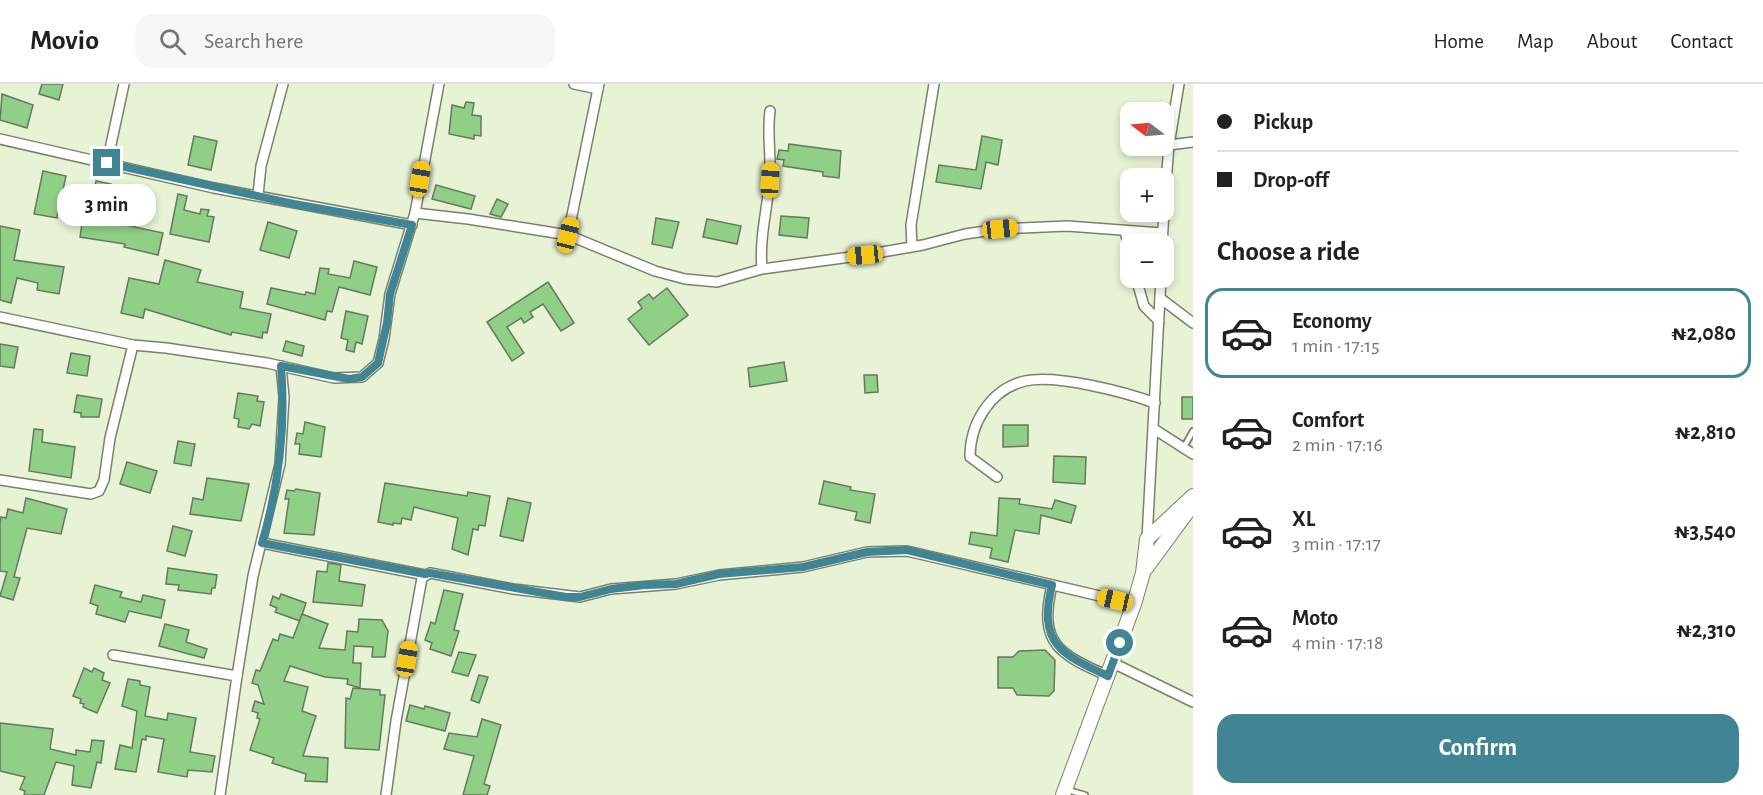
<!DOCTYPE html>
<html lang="en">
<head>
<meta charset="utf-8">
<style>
  :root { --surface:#fff; --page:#f6f6f6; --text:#202124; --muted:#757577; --line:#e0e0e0; --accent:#418494 }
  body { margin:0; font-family:"Alegreya Sans",sans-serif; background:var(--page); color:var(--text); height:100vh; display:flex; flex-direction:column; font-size:22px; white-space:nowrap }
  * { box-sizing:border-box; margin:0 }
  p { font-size:20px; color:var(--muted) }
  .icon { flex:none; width:33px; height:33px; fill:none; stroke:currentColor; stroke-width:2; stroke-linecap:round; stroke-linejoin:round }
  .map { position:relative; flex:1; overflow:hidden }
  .side { display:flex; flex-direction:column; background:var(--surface); width:570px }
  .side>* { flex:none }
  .hud { display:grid; align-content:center; height:132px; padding:0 24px; background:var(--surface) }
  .needle { width:39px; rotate:286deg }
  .tools { position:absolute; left:1120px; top:18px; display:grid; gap:12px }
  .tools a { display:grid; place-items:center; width:54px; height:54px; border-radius:12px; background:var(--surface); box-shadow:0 3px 9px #0003; font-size:30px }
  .end { position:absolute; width:27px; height:27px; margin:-14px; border:8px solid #418494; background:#fff; box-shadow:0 0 0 3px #fff }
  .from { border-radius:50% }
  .bubble { position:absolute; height:42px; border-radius:18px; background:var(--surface); box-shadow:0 3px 9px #0003; font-size:20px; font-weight:700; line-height:42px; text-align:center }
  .car { position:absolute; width:18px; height:36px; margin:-18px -9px; border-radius:8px; box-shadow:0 0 4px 2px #0007; background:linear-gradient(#f5c518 24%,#345 0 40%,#f5c518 0 76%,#345 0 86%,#f5c518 0) }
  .hud b { display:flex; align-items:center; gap:21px; height:57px; font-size:22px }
  .hud b+b { border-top:2px solid var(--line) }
  .hud i { width:15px; height:15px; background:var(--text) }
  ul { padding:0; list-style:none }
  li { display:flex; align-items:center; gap:18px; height:90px; margin:0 12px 9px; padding:0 12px; border:3px solid transparent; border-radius:18px }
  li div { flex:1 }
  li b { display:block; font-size:22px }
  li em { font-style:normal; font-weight:700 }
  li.active { border-color:var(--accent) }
  li>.icon { width:54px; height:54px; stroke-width:1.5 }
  h2 { padding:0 24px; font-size:27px; line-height:72px }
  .primary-button { display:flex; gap:12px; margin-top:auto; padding:12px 24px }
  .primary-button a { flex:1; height:69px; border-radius:18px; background:var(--accent); color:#fff; font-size:24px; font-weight:700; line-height:69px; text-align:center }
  header { display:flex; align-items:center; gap:36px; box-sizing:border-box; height:84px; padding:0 30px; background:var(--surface); border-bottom:2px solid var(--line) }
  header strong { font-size:28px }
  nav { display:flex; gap:33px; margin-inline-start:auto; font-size:21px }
  .search { width:420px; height:54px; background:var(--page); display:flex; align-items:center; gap:15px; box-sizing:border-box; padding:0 21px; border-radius:18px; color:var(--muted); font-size:22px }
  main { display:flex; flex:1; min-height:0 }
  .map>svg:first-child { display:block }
  .building { fill:#90d086; stroke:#657862; stroke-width:1.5 }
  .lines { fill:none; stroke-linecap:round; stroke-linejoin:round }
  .lane-casing { stroke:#798267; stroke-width:8 }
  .street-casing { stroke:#798267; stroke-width:12 }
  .secondary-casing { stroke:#798267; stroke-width:16 }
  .lane { stroke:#fff; stroke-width:4.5 }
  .street { stroke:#fff; stroke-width:9 }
  .secondary { stroke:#fff; stroke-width:14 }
  .route { stroke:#418494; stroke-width:8 }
</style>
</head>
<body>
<header>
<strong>Movio</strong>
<div class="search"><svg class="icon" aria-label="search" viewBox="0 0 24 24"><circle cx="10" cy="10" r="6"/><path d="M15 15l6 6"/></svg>Search here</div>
<nav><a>Home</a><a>Map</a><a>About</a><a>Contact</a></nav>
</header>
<main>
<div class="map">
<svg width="1193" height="711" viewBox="0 0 1193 711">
  <rect width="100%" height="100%" fill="#e8f2d5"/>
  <!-- building -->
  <g class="building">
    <path d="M42,0H63L59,16L39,10Z"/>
    <path d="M2,10L33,21L27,44L0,36Z"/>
    <path d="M466,18L474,19L472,31L481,32V52L474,51V55L449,50L452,21L464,24Z"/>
    <path d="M194,52L217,57L211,86L188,81Z"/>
    <path d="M982,52L1002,56L998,81L986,78L981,105L936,98L939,81L976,86Z"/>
    <path d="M789,60L841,67L839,94L823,92V88L783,82L784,76L777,75L779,66L788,67Z"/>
    <path d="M43,87L66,92L63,106L87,111L89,101L95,102L96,97L111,100L102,136L163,149L158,171L124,163L125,160L80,153L83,132L58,126L57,134L34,130Z"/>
    <path d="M436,101L475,112L471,125L432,115Z"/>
    <path d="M178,110L187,112L184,126L200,130L201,125L209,126L207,132L214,133L209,158L170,150Z"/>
    <path d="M497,115L508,120L501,133L490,130Z"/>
    <path d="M781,132L809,134L807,154L779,151Z"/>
    <path d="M656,134L679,138L672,164L652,160Z"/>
    <path d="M707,135L741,142L737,160L703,153Z"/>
    <path d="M268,138L297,147L289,174L260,166Z"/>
    <path d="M0,142L20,146L14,176L64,183L59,210L37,206L38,199L17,194L11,219L0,216Z"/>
    <path d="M165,176L201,186L197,198L243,208L240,224L271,230L267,249L263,248L262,254L232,248L231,251L145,225L143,234L121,229L129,194L159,200Z"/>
    <path d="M354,177L377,183L370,211L339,203L332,228L327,227L325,236L267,220L271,204L305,211L306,208L315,210L320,184L329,185L328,190L350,194Z"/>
    <path d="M548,198L574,239L561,247L543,220L530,228L533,233L524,239L521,234L507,243L524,269L512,277L487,238Z"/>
    <path d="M667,204L688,231L649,261L628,235L642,224L638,218L649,210L653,215Z"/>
    <path d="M346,227L368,232L362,260L356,258L354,268L346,266L348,256L341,254Z"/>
    <path d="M286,257L304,262L302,272L283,267Z"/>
    <path d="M0,260L18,263L14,284L0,282Z"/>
    <path d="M71,269L90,272L87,292L67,289Z"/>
    <path d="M784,278L787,297L750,303L748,284Z"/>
    <path d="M864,291H877L878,308L865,309Z"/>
    <path d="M238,309L258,312L257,317L264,318L260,342L252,340L249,345L238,343L239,335L234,334Z"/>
    <path d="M77,311L102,315L99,333H81V329L74,328Z"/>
    <rect x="1182" y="313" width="11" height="22"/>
    <path d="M305,338L325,343L321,373L299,370L300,360H295L297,349L303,350Z"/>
    <path d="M1003,341H1028V362L1003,363Z"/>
    <path d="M34,345L43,346L42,358L75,363L71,394L29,387Z"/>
    <path d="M178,357L195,360L191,382L174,379Z"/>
    <path d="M1054,372L1086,373L1085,400L1053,398Z"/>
    <path d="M127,378L157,387L150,409L120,400Z"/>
    <path d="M207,394L249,400L241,437L190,430L193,414L203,416Z"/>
    <path d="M824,397L851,403L850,406L875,410L870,439L855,436L857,428L819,420Z"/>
    <path d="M385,399L467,412L468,408L490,412L485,442L479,441L478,446L473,445L468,471L452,465L458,434L414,423L411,436L402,434L401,440L393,439V441L378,438Z"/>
    <path d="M296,405L320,409L314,451L284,449L289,415H285L287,406L294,407Z"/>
    <path d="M26,414L67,425L61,450L27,444L14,493L20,494L13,516L0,512L7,488L0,487V438L1,433L6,434L8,425L23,429Z"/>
    <path d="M508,414L531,419L523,457L500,452Z"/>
    <path d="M999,414L1020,415L1019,420L1052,425L1055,416L1076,422L1071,439L1041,431L1039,450L1015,446L1008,478L990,474L992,464L969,460L971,448L997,452Z"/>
    <path d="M173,442L192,447L185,472L167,467Z"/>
    <path d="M328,479L341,481L339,497L365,501L362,522L313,518L317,487L327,488Z"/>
    <path d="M168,484L217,491L215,504H212L211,510L178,506L179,501L166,500Z"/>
    <path d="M95,501L122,508L120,513L141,518L143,511L165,516L161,534L129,527L125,538L96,530L98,522L90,519Z"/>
    <path d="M444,506L463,510L454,546L459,547L451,572L430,565L432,559L425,556L431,538L435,540Z"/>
    <path d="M281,510L306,519L300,537L275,528L277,524L270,521L273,512L279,515Z"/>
    <path d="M302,530L328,540L319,564L345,566L347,547L358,548L359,535L382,536L388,547L385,573H372L373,563L354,562L353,579H361L360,604L347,600L348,595L325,593L290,582L284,597L308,603L302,627L316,632L303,672L328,674L327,698L305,697L306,690L272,679L274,674L250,666L260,635L257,634L258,629L252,627L255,617L264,620L258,601L252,599L256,586L260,587L273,555L278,557L280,550L293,554Z"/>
    <path d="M165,540L189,546L186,558L207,565L204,574L159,562Z"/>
    <path d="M1045,566L1055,576L1054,607L1049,612L1017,611L1013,604H998V573H1013L1019,567Z"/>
    <path d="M459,568L476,571L468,592L452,588Z"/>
    <path d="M84,584L92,588L94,584L104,589L102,596L110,599L97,629L83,623L84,620L80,619L81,615L73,612Z"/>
    <path d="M479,591L488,593L479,619L471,616Z"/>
    <path d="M128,595L140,597V601L150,603L145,632L167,636L168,629L196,634L190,668L215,672L212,688L188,686L187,693L158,688L164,655L146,652V656L142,655L136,688L115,685L120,661L132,664L137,627L122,622Z"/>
    <path d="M353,604L380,606V611H385L379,666L345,664L346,614L350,615Z"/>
    <path d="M410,621L424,625L425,622L450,629L445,647L406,637Z"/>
    <path d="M482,635L501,641L484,700L490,702L487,711H463L474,672L444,665L449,649L477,653Z"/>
    <path d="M0,639L53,645L50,665L76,671V666L90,668L92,656L104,657L101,679L97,678L91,704L72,701L74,682L56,678L44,711H24L25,707L20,705L25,693L0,687Z"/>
  </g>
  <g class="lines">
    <defs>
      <g id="lane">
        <path d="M1184,363L1193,347"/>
        <path d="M1068,706L1085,711"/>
      </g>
      <g id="street">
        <path d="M574,0L598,5"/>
        <path d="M0,55L214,104L412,141"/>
        <path d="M1169,61L1193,58"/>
        <path d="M107,79L124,0"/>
        <path d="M258,111L261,82L283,0"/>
        <path d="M1164,124L1169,61L1179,0"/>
        <path d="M415,129L468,135L568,151L599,0"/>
        <path d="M1125,147L1131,173"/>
        <path d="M568,151L655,187L685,195L717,198L762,185L865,171L923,161L965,150L1000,145L1067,142L1162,149"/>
        <path d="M1162,160L1164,128"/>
        <path d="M912,162L911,141L934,0"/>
        <path d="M762,185C759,153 768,123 770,92C771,70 767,49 770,27"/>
        <path d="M1136,194L1144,222L1159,237"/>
        <path d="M1160,214L1193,239"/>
        <path d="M0,233L133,261L166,264L267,279L334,294L362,293L378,279L384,255L390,210L415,129L439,0"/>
        <path d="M1154,345L1193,370"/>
        <path d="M997,393L970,373C970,340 990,305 1025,297C1056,290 1125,308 1155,319"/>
        <path d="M0,396L91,410L99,407L104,396L110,354L133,261"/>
        <path d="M1147,455L1161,194"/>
        <path d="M262,459L425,491"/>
        <path d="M1052,501C1038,560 1059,570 1108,592"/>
        <path d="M113,571L237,592L220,711"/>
        <path d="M1113,579L1193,618"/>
        <path d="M237,592L253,492L280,380L284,313L281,282"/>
        <path d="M386,711L396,637L422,494L430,489L513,505L580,513L611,505L676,500L719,491L803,483L867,468L907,467L1134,520"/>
      </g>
      <g id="secondary">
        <path d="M1146,484L1193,420"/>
        <path d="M1063,711L1134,520L1143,489L1147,455L1193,412"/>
      </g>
    </defs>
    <!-- lane casing -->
    <use href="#lane" class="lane-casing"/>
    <!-- street casing -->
    <use href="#street" class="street-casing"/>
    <!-- secondary casing -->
    <use href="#secondary" class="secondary-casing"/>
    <!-- lane -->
    <use href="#lane" class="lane"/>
    <!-- street -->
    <use href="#street" class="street"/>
    <!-- secondary -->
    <use href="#secondary" class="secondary"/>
  </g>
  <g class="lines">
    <!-- route -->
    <path class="route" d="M107,79L294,120L412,141L390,210L387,239L378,279L362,293L349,295L281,282C286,342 279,401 262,459L425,490L430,489L566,513H580L611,505L645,501L676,500L719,490L803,483L867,468L907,466L1052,501C1038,559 1060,570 1108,592L1120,559"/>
  </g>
</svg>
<div class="tools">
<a><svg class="needle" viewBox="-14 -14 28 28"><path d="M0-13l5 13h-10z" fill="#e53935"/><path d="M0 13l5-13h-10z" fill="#757577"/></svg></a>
<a>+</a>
<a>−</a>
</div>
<i class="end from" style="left:1120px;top:559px"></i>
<i class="end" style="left:107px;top:79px"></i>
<div class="bubble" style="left:57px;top:100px;width:99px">3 min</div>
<i class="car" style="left:420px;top:95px;rotate:9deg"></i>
<i class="car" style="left:770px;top:96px;rotate:3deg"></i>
<i class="car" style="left:1000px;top:145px;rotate:84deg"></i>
<i class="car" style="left:568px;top:151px;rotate:14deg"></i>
<i class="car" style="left:865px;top:171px;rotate:264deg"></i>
<i class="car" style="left:1115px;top:516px;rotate:283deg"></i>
<i class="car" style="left:407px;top:575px;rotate:10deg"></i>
</div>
<section class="side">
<div class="hud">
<b><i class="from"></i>Pickup</b>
<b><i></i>Drop-off</b>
</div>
<h2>Choose a ride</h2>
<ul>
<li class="active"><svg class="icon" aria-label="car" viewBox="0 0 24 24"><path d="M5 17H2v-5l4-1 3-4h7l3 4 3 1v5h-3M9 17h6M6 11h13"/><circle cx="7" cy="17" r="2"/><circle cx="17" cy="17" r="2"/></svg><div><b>Economy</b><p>1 min · 17:15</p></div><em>₦2,080</em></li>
<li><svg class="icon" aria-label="car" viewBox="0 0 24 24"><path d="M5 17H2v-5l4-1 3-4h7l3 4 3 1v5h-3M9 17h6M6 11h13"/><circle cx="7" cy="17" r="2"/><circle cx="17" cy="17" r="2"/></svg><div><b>Comfort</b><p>2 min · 17:16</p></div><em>₦2,810</em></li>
<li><svg class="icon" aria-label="car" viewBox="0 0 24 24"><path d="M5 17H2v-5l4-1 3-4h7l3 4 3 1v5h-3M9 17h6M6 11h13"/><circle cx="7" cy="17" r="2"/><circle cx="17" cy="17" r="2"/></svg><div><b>XL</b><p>3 min · 17:17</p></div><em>₦3,540</em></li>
<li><svg class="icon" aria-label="car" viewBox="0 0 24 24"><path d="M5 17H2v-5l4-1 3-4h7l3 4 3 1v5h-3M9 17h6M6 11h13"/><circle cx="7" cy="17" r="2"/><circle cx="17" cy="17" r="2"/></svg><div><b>Moto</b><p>4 min · 17:18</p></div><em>₦2,310</em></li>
</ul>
<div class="primary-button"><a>Confirm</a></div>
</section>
</main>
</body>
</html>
